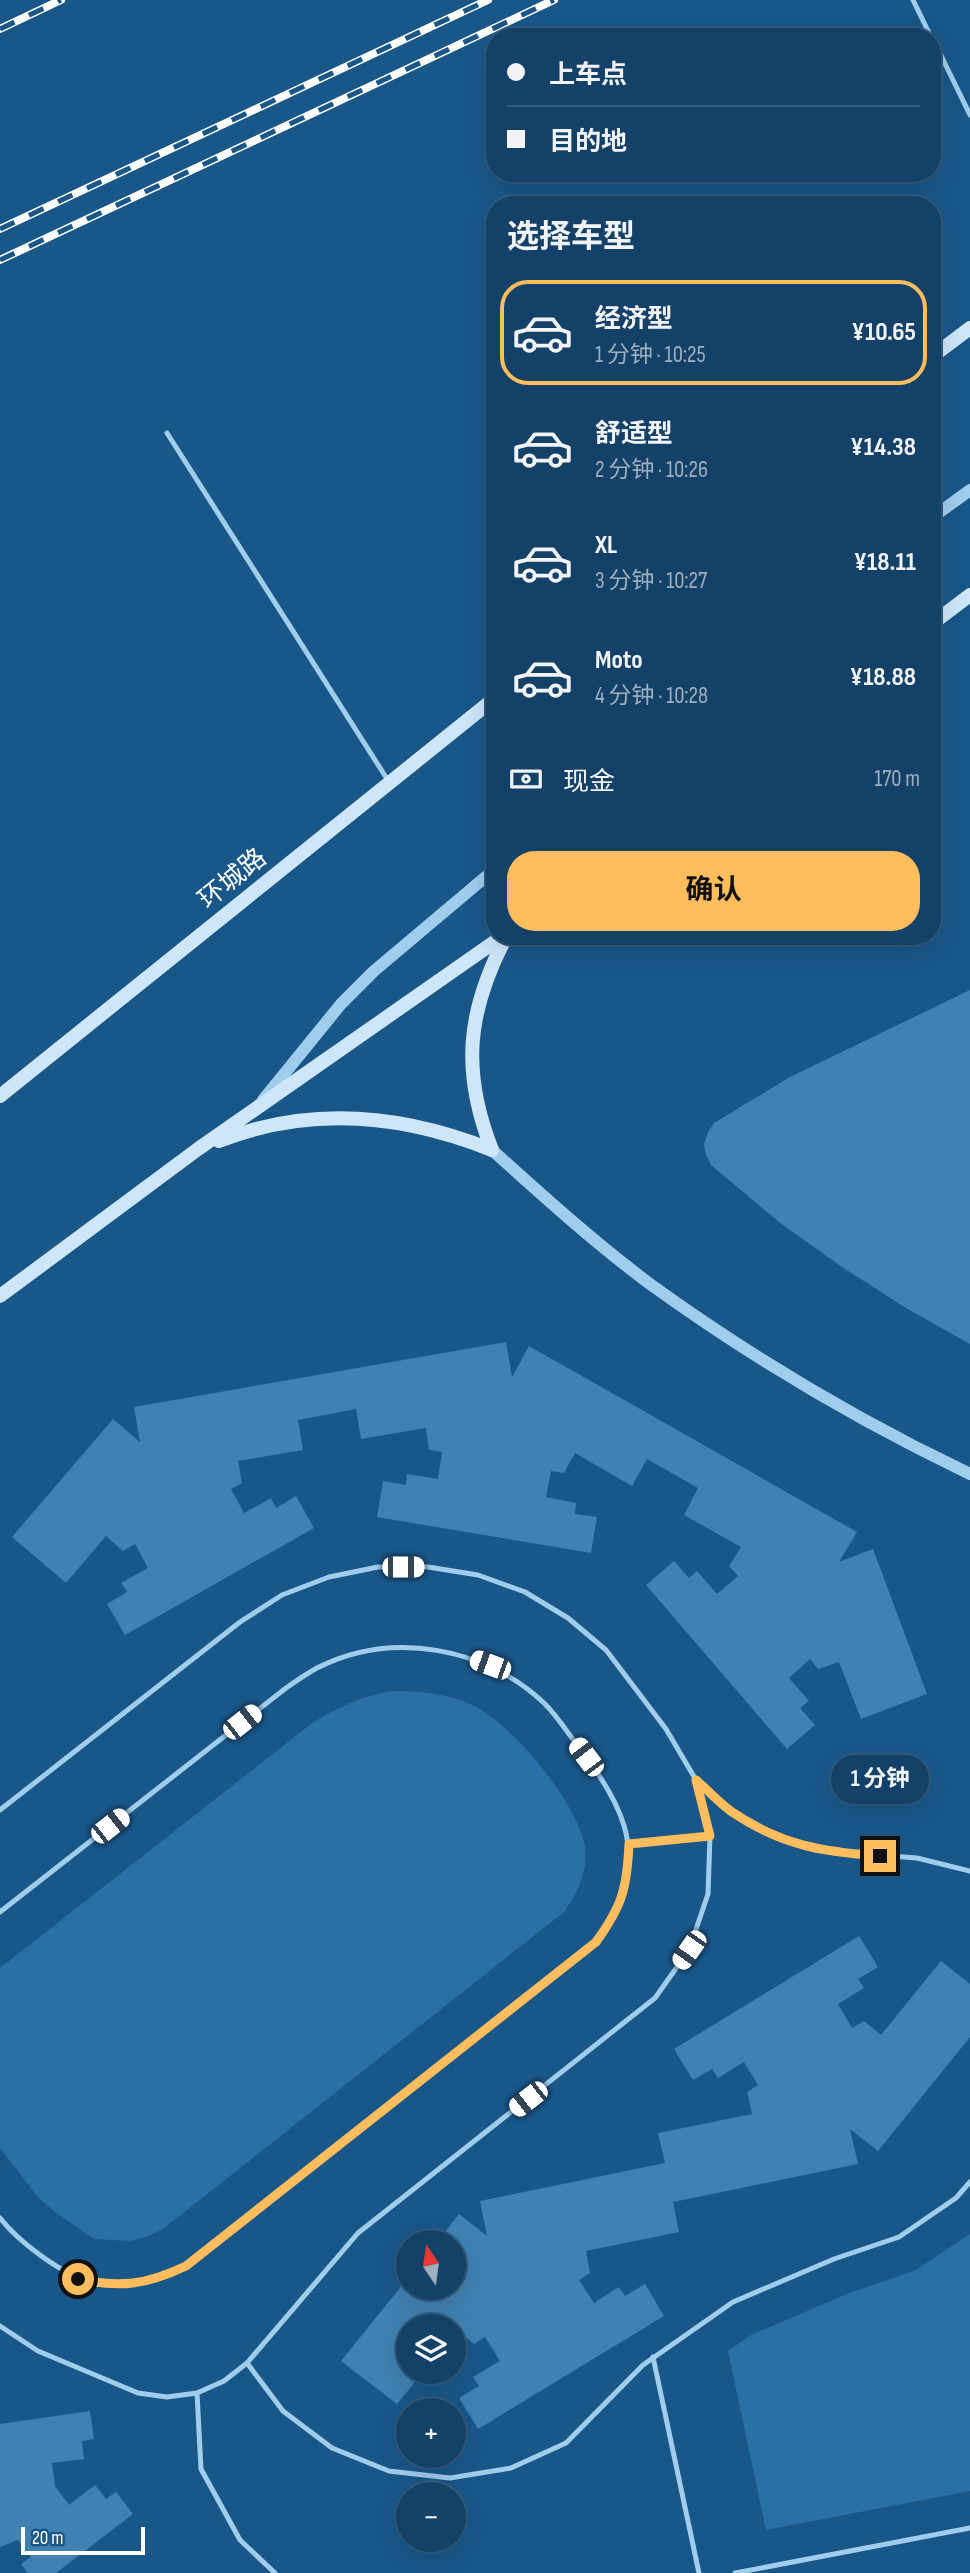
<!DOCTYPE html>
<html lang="zh">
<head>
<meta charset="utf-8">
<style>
  :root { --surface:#134167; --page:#204c70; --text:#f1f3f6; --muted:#9dafc0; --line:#325a7b; --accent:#ffbd5e }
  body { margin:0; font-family:"Sofia Sans Condensed","Noto Sans SC",sans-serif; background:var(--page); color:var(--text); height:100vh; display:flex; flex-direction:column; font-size:26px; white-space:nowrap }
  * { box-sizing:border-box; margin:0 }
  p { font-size:23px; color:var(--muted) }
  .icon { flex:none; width:38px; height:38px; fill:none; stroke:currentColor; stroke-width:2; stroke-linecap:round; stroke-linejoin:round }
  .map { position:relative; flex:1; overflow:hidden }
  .drawer { position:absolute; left:486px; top:196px; width:455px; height:749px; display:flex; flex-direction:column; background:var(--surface); border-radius:28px; box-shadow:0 7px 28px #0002,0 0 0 2px var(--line) }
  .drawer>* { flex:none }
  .guide { position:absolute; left:486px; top:28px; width:455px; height:154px; border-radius:28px; box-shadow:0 7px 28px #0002,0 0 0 2px var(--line); display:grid; align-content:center; height:154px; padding:0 21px; background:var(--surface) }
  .needle { width:46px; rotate:347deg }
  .fabs { position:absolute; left:396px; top:2230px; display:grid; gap:14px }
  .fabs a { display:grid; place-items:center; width:70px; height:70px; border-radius:50%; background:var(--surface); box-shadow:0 7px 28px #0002,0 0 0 2px var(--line); font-size:35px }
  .scale { position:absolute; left:21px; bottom:18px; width:124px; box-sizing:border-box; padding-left:7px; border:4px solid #fff; border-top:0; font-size:19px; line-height:24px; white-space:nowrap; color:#fff; -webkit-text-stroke:5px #195789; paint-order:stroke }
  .end { position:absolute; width:32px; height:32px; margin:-16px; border:9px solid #ffbd5e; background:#111; box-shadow:0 0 0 4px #111 }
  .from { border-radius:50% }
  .bubble { position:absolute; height:49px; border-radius:24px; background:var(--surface); box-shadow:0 7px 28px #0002,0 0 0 2px var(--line); font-size:23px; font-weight:700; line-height:49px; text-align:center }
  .car { position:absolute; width:21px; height:42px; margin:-21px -10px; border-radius:9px; box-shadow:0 0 5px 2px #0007; background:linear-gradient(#fff 24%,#345 0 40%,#fff 0 76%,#345 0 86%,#fff 0) }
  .guide b { display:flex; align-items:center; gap:24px; height:66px; font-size:26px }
  .guide b+b { border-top:2px solid var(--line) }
  .guide i { width:18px; height:18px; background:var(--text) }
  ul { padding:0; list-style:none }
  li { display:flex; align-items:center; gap:21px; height:105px; margin:0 14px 10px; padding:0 7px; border:4px solid transparent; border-radius:28px }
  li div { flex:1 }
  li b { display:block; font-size:26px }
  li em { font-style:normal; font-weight:700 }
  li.active { border-color:var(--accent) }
  li>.icon { width:63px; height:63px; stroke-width:1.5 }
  h2 { padding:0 21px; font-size:32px; line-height:84px }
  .pay { display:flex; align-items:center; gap:18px; height:77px; padding:0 21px; font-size:26px }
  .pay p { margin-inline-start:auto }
  .action { display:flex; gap:14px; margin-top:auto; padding:14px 21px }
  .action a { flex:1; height:80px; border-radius:28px; background:var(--accent); color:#111; font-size:28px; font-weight:700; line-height:80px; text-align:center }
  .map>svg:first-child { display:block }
  .green { fill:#2870a6 }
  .building { fill:#4181b2 }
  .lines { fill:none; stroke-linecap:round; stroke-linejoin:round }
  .service { stroke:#a1cded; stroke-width:5 }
  .tertiary { stroke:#a1cded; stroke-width:12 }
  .secondary { stroke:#cee6fa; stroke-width:14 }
  .rail-casing { stroke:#fff; stroke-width:8 }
  .rail { stroke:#195789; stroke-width:5; stroke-dasharray:16; stroke-linecap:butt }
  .route { stroke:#ffbd5e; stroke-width:9 }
  .labels { text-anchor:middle; stroke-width:5; stroke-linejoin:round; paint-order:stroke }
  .street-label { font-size:26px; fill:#fff; stroke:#195789 }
</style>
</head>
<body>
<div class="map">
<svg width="970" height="2573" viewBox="0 0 970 2573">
  <rect width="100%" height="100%" fill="#195789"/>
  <!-- green -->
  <g class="green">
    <path d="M391,1691C419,1691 444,1693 470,1704C510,1721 578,1803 585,1847C588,1872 578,1892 564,1912L163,2229L146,2237L129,2241L94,2239L55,2212L37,2196L0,2148V1968L311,1724C337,1707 361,1697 391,1691Z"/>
    <path d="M970,2234V2491L766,2530L728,2351L751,2335L847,2294L916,2270Z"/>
  </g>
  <!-- building -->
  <g class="building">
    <path d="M970,990V1344L906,1308L842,1267L779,1222L711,1165L706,1155L704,1144L708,1132L714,1123L790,1077Z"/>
    <path d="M506,1342L512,1377L529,1346L857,1532L839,1562L873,1549L927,1694L861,1719L839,1662L818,1669L810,1659L789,1678L809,1701L800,1708L815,1725L787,1749L646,1585L674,1561L689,1578L697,1571L717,1594L738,1576L729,1566L741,1547L684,1515L698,1488L647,1459L632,1486L575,1453L564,1473L551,1471L546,1497L576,1503L575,1514L597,1517L591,1553L377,1517L383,1481L406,1485L407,1474L438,1479L442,1452L429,1450L426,1428L361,1439L356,1409L298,1420L303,1450L238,1461L242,1483L231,1489L244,1513L271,1498L276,1508L296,1496L314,1528L125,1635L107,1604L127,1592L121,1583L148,1568L135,1544L123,1551L106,1536L66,1583L12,1537L113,1419L140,1442L134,1407Z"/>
    <path d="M859,1936L878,1967L858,1979L864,1988L838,2004L852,2028L864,2021L881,2035L941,1961L970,1984V2037L878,2151L850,2129L858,2164L673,2202L679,2232L586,2251L590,2273L579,2280L594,2303L619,2287L625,2296L645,2284L664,2316L478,2429L459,2398L479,2386L473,2377L500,2361L485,2337L474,2344L457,2330L453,2335V2326H408V2371H424L397,2404L341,2361L408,2278V2287H453V2242H437L459,2214L487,2236L480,2201L665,2163L658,2133L752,2114L747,2092L758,2085L744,2062L718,2078L712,2069L693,2080L674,2049Z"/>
    <path d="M90,2411L94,2439L82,2441L84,2459L52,2463L55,2486L69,2505L95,2485L106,2499L116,2492L133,2514L56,2573H28L21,2564L31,2557L18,2540L0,2547V2424Z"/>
  </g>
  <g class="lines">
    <!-- service -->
    <g class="service">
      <path d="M913,0L931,37"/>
      <path d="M933,39L970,115"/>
      <path d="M167,433L389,782"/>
      <path d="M696,1780L731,1811L771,1834L815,1850L917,1858L970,1871"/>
      <path d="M0,1810L240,1622L282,1595L329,1577L378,1567H428L478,1575L525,1592L568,1618L606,1650L666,1729L696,1780L710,1836L708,1894L689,1950L655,1998L358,2233L247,2363L224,2381L197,2393L167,2397L138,2393L38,2351L0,2326"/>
      <path d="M629,1845L710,1836"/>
      <path d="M0,1912L286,1688C296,1681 306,1674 317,1668C392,1630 485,1647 545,1704C558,1717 569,1735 581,1750C620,1801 645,1848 617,1911C612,1922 603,1932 596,1942L186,2266C129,2293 91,2293 40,2255C25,2244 11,2232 0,2218"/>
      <path d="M653,2357L699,2573"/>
      <path d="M247,2363L283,2411L332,2448L389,2471L450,2478L511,2468L566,2443L643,2365L733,2302L834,2259L899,2237L956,2198L970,2182"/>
      <path d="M197,2393L201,2469L240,2540L275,2573"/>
      <path d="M735,2573L970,2528"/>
    </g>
    <!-- tertiary -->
    <g class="tertiary">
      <path d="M933,517L970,490"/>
      <path d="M263,1100L341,1004L374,971L495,869"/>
      <path d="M492,1150C543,1196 595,1243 650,1284C751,1357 857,1420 970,1474"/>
    </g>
    <!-- secondary -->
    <g class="secondary">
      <path d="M933,356L970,328"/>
      <path d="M933,623L970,595"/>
      <path d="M0,1096L495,698"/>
      <path d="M219,1141C311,1105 402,1114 492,1150"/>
      <path d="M492,1150C461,1071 467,1011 506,937"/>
      <path d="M0,1296L198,1149L503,936"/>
    </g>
    <defs>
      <g id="rail">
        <path d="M0,29L61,0"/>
        <path d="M0,229L488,0"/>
        <path d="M0,260L554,0"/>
      </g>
    </defs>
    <!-- rail casing -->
    <use href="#rail" class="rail-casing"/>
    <!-- rail -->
    <use href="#rail" class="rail"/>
  </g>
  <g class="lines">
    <!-- route -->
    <path class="route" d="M78,2279C120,2288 146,2285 186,2266L596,1942C622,1906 627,1889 629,1844L710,1836L696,1780C708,1790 719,1803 732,1812C781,1845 822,1852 880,1856"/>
  </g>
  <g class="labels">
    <!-- street labels -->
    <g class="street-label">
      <text transform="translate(232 878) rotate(-39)" y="9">环城路</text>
    </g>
  </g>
</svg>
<div class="fabs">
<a><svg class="needle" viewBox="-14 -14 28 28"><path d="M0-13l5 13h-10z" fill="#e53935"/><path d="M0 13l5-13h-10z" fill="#9dafc0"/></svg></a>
<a><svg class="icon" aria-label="layers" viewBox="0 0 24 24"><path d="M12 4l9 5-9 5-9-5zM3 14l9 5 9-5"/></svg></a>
<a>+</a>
<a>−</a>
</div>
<div class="scale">20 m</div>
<i class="end from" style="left:78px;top:2279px"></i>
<i class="end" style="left:880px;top:1856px"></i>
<div class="bubble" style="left:831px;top:1755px;width:98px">1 分钟</div>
<i class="car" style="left:403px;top:1567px;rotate:90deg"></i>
<i class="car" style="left:490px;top:1665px;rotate:290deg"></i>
<i class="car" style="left:242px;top:1722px;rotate:52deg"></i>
<i class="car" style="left:586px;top:1757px;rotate:323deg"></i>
<i class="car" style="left:110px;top:1826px;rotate:52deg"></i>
<i class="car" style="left:689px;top:1950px;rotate:215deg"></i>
<i class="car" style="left:528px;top:2099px;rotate:232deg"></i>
<div class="guide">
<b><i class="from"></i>上车点</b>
<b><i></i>目的地</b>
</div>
<section class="drawer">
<h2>选择车型</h2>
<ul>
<li class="active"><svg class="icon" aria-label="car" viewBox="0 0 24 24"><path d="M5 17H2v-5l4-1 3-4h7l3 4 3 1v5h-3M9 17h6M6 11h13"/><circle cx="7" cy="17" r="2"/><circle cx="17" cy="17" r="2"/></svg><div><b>经济型</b><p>1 分钟 · 10:25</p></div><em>¥10.65</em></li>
<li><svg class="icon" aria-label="car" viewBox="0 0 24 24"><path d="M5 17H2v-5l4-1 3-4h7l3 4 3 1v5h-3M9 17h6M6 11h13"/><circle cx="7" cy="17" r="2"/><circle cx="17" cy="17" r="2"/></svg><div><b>舒适型</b><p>2 分钟 · 10:26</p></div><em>¥14.38</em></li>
<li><svg class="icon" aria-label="car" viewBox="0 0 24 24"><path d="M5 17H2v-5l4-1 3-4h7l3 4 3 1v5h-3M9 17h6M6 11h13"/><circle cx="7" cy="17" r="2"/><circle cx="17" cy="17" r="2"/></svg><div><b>XL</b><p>3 分钟 · 10:27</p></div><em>¥18.11</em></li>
<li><svg class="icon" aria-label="car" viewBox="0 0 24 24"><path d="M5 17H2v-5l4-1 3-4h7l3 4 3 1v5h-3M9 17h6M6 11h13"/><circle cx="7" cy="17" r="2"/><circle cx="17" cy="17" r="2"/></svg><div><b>Moto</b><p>4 分钟 · 10:28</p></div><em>¥18.88</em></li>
</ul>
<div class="pay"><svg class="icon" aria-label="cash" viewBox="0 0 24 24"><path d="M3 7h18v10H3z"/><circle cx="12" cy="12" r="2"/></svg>现金<p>170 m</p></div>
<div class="action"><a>确认</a></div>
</section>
</div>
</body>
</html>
